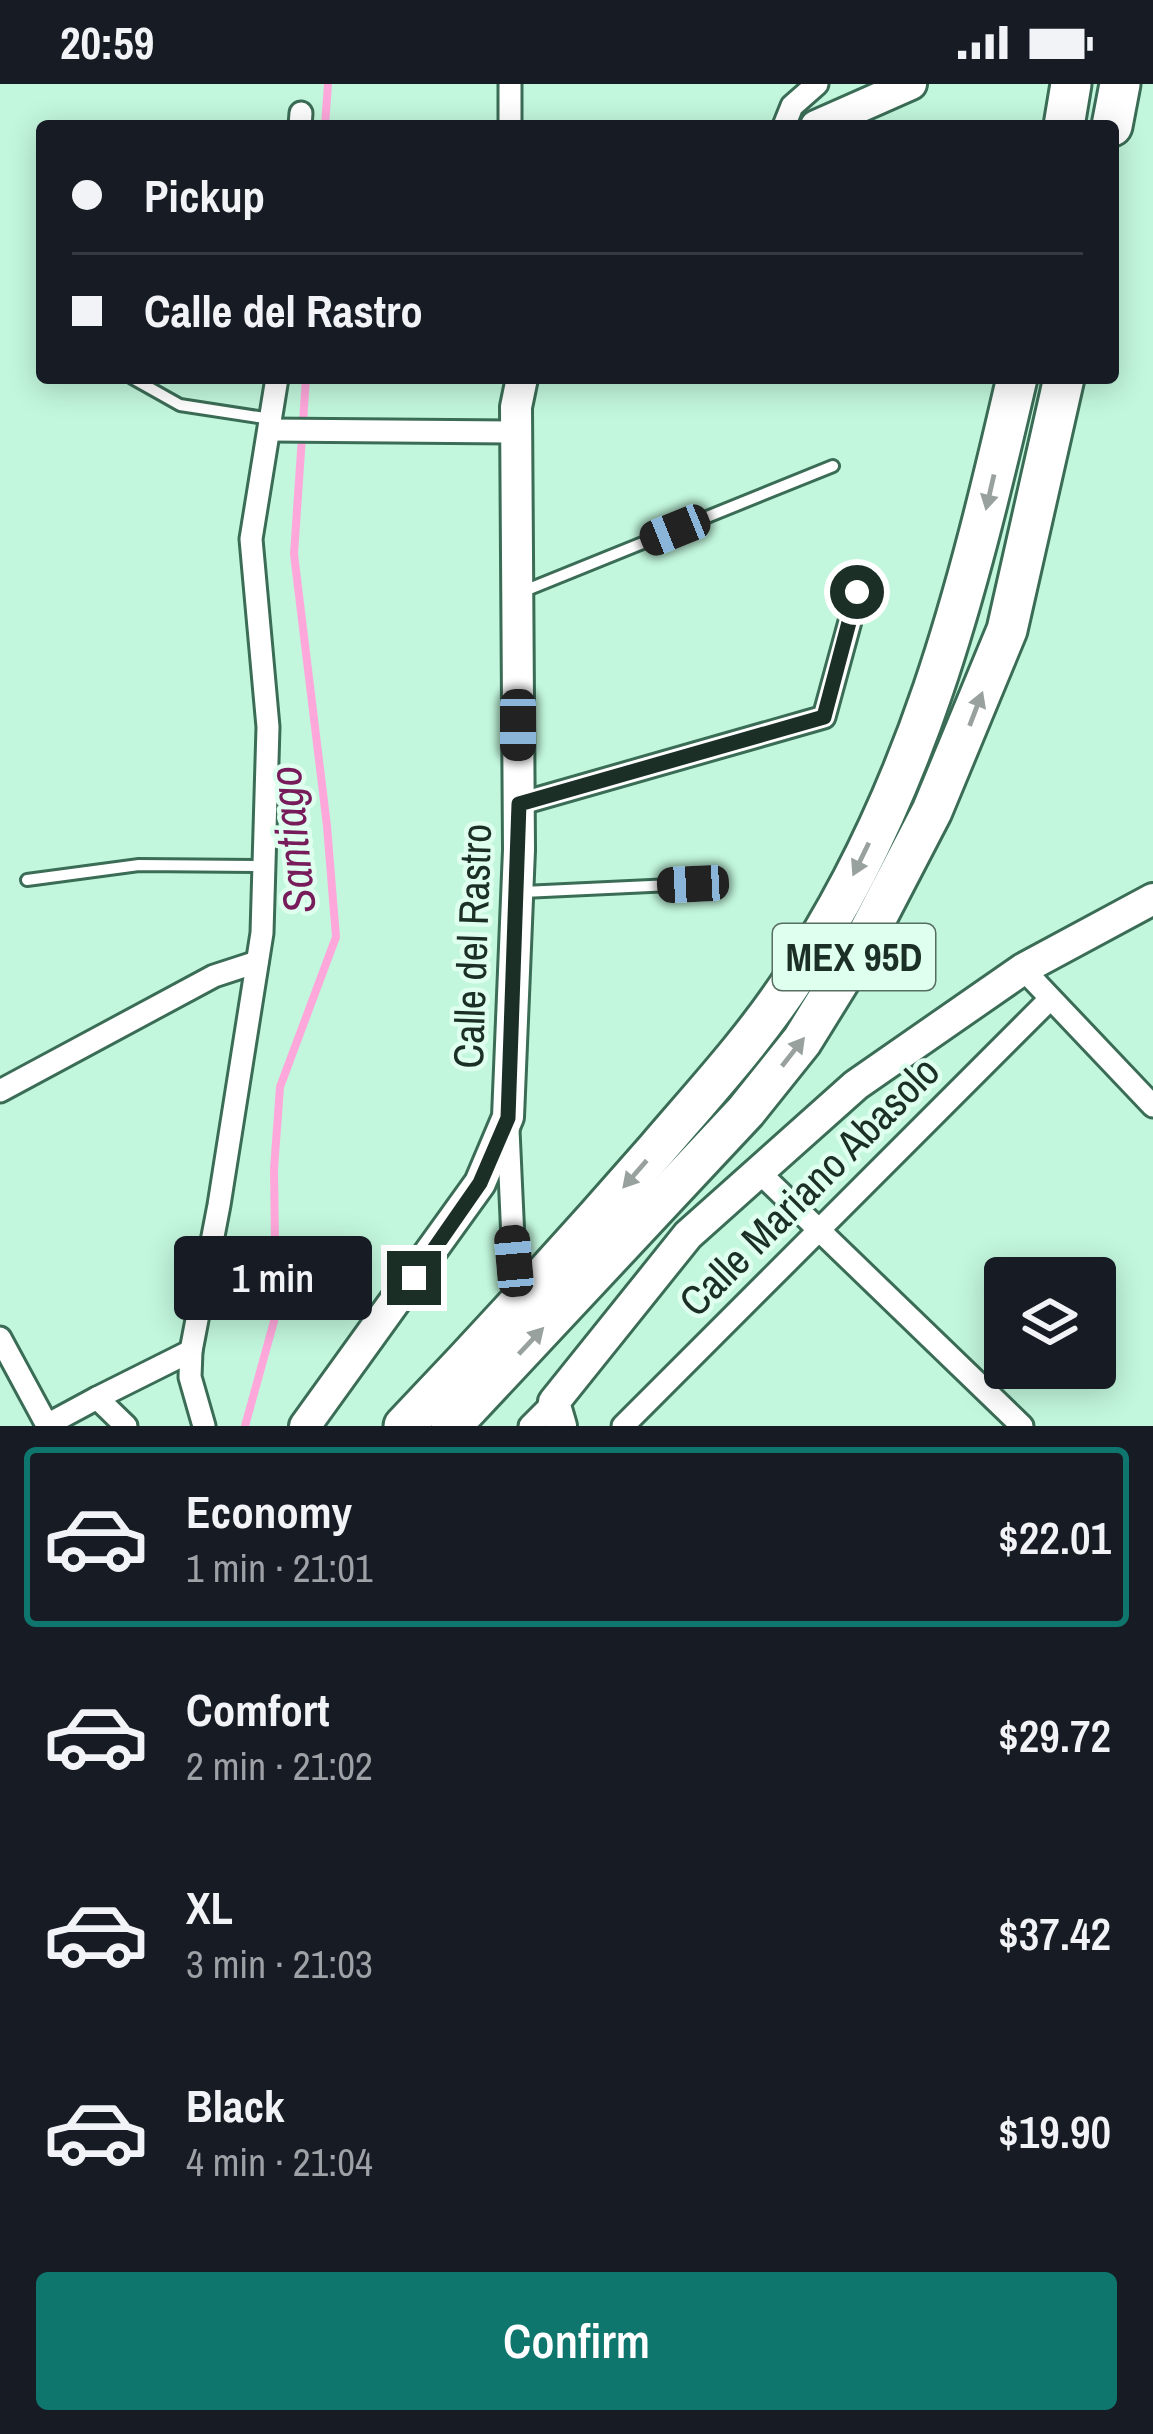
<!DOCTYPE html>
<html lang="en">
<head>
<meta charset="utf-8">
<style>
  :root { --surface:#171b24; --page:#242831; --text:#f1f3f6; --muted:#9ea1a6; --line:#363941; --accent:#0f766e }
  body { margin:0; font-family:"Archivo Narrow",sans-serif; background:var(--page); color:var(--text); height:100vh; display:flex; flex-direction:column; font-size:45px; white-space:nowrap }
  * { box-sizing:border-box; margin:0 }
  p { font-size:39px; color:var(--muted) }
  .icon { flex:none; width:66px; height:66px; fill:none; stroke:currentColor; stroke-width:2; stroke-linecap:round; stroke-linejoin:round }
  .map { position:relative; height:1342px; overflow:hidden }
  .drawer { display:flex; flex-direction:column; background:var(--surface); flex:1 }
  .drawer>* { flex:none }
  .top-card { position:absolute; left:36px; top:36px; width:1083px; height:264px; border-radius:12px; box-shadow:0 6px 30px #0003; display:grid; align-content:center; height:264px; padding:0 36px; background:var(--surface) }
  .fabs { position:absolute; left:984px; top:1173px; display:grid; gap:24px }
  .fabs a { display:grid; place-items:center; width:132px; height:132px; border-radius:12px; background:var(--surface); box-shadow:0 6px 30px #0003; font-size:60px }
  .end { position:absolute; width:54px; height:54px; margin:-27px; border:15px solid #1b2f26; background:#fff; box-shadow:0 0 0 6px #fff }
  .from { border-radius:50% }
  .bubble { position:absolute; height:84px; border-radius:12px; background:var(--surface); box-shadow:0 6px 30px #0003; font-size:39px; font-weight:600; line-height:84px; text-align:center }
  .car { position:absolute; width:36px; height:72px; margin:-36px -18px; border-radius:15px; box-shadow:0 0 9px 3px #0007; background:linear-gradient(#222 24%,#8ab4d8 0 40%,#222 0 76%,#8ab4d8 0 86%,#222 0) }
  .top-card b { display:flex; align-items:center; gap:42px; height:114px; font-size:45px }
  .top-card b+b { border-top:3px solid var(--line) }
  .top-card i { width:30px; height:30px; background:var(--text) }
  ul { padding:21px 0 0; list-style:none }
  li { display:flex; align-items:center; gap:36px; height:180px; margin:0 24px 18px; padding:0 12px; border:6px solid transparent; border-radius:12px }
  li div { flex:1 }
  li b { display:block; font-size:45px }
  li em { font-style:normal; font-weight:600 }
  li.selected { border-color:var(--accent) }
  li>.icon { width:108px; height:108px; stroke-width:1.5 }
  .primary-button { display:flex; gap:24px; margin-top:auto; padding:24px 36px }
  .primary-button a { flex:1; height:138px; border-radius:12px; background:var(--accent); color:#fff; font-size:48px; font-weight:600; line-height:138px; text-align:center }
  .status { display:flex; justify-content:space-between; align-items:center; height:84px; padding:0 60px; background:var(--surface); direction:ltr }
  .status svg { height:33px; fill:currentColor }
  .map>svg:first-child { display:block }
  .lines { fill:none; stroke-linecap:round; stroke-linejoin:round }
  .stream { stroke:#fea7db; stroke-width:8 }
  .service-casing { stroke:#3b6c56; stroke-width:16 }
  .minor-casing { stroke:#3b6c56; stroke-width:27 }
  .secondary-casing { stroke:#3b6c56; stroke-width:36 }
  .motorway-casing { stroke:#3b6c56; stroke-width:45 }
  .service { stroke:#fff; stroke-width:10 }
  .minor { stroke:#fff; stroke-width:21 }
  .secondary { stroke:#fff; stroke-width:30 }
  .motorway { stroke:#fff; stroke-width:39 }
  .oneway { fill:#98a19d }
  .route { stroke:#1b2f26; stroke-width:15 }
  .labels { text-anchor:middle; stroke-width:9; stroke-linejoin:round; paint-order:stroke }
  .shield { fill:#dfffef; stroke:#566d62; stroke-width:3 }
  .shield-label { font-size:39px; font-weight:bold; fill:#1b2f26 }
  .street-label { font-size:42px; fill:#1b2f26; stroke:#dfffef }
  .water-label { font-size:45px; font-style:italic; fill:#781b5b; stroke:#dfffef }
</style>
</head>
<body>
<div class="status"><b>20:59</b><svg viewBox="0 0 49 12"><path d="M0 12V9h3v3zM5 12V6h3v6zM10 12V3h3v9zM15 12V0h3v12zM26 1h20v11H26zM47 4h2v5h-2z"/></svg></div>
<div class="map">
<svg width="1153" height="1342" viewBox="0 0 1153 1342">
  <rect width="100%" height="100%" fill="#c2f7dd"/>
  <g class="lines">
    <!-- stream -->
    <g class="stream">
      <path d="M325,42L328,0"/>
      <path d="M245,1342L276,1230L274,1085L280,1003L336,853L327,742L294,470L306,294"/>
    </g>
    <defs>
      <g id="service">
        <path d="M132,294L180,321L271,335"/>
        <path d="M524,507L833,382"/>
        <path d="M27,796L139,781L264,782"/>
        <path d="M523,808L693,800"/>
      </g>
      <g id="minor">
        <path d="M510,0V42"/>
        <path d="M300,42L301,29"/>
        <path d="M784,42L792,22L817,0"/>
        <path d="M270,346L516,348"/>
        <path d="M519,720L824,633L858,508"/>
        <path d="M1023,885L1153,1022"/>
        <path d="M0,1007L214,892L257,878"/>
        <path d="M508,1046L514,1177"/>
        <path d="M760,1089L1022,1342"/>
        <path d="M0,1254L47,1341L97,1314L126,1342"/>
        <path d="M97,1314L191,1267"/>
        <path d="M204,1342L190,1293L191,1267L219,1121L262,849L268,643L251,455L277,294"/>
        <path d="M530,1342L554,1318"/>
        <path d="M623,1342L1049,916"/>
      </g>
      <g id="secondary">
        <path d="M816,42L911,0"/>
        <path d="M305,1342L480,1099L508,1033L519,766L516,323L522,294"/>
        <path d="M561,1342L554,1318L688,1151L856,1001L1023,885L1153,815"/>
      </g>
      <g id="motorway">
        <path d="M1064,42L1071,0"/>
        <path d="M1112,42L1120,0"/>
        <path d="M404,1342C490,1252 574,1160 656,1066C703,1011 753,957 793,896C918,709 967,509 1017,294"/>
        <path d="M451,1342L746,1027L802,957L867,852L932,727L1007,546L1064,294"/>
      </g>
    </defs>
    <!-- service casing -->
    <use href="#service" class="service-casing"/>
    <!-- minor casing -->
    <use href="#minor" class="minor-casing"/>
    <!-- secondary casing -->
    <use href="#secondary" class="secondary-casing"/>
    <!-- motorway casing -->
    <use href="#motorway" class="motorway-casing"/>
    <!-- service -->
    <use href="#service" class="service"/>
    <!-- minor -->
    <use href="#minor" class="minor"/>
    <!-- secondary -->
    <use href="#secondary" class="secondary"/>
    <!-- motorway -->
    <use href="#motorway" class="motorway"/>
  </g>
  <!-- one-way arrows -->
  <defs><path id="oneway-solid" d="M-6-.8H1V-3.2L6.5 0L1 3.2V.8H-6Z" transform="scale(3)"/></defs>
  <g class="oneway">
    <use href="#oneway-solid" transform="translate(990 408) rotate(103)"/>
    <use href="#oneway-solid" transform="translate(976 625) rotate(-69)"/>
    <use href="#oneway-solid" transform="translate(861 775) rotate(116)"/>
    <use href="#oneway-solid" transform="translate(793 968) rotate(-52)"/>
    <use href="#oneway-solid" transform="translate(635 1090) rotate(131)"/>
    <use href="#oneway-solid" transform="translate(531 1257) rotate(-47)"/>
  </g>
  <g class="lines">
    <!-- route -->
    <path class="route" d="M414,1194L480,1099L508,1034L519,720L824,633L857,508"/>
  </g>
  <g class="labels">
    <!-- shield labels -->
    <rect class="shield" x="773" y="840" width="162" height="66" rx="9"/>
    <g class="shield-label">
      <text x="854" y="887">MEX 95D</text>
    </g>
    <!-- street labels -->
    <g class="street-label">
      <text transform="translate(472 862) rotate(-88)" y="15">Calle del Rastro</text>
      <text transform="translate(809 1102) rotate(-45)" y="15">Calle Mariano Abasolo</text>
    </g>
    <!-- water labels -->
    <g class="water-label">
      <text transform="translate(292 756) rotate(-96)" y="16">Santiago</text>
    </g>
  </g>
</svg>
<div class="fabs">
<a><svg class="icon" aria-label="layers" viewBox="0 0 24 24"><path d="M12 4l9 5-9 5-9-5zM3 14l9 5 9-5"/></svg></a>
</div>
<i class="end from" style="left:857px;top:508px"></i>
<i class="end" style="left:414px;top:1194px"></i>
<div class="bubble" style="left:174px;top:1152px;width:198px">1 min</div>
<i class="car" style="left:675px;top:446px;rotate:248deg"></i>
<i class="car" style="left:518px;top:641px;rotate:180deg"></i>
<i class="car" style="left:693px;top:800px;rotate:267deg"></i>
<i class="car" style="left:514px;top:1177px;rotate:355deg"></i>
<div class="top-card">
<b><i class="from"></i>Pickup</b>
<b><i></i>Calle del Rastro</b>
</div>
</div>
<section class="drawer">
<ul>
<li class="selected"><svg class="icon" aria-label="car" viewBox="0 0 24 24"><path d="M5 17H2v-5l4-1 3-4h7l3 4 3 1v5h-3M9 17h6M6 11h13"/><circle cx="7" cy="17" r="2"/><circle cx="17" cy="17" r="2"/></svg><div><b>Economy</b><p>1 min · 21:01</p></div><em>$22.01</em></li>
<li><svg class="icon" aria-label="car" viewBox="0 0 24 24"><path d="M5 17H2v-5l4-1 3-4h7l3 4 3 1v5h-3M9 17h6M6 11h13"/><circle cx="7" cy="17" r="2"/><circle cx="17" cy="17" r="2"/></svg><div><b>Comfort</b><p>2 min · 21:02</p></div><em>$29.72</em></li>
<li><svg class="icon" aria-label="car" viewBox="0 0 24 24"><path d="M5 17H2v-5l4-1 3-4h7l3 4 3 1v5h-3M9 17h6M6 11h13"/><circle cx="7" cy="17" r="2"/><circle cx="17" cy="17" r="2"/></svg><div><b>XL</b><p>3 min · 21:03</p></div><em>$37.42</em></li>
<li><svg class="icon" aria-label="car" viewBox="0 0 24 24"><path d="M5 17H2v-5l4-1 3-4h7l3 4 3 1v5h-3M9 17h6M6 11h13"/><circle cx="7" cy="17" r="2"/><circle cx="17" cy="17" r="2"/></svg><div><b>Black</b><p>4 min · 21:04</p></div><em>$19.90</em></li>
</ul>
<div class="primary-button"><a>Confirm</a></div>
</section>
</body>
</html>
